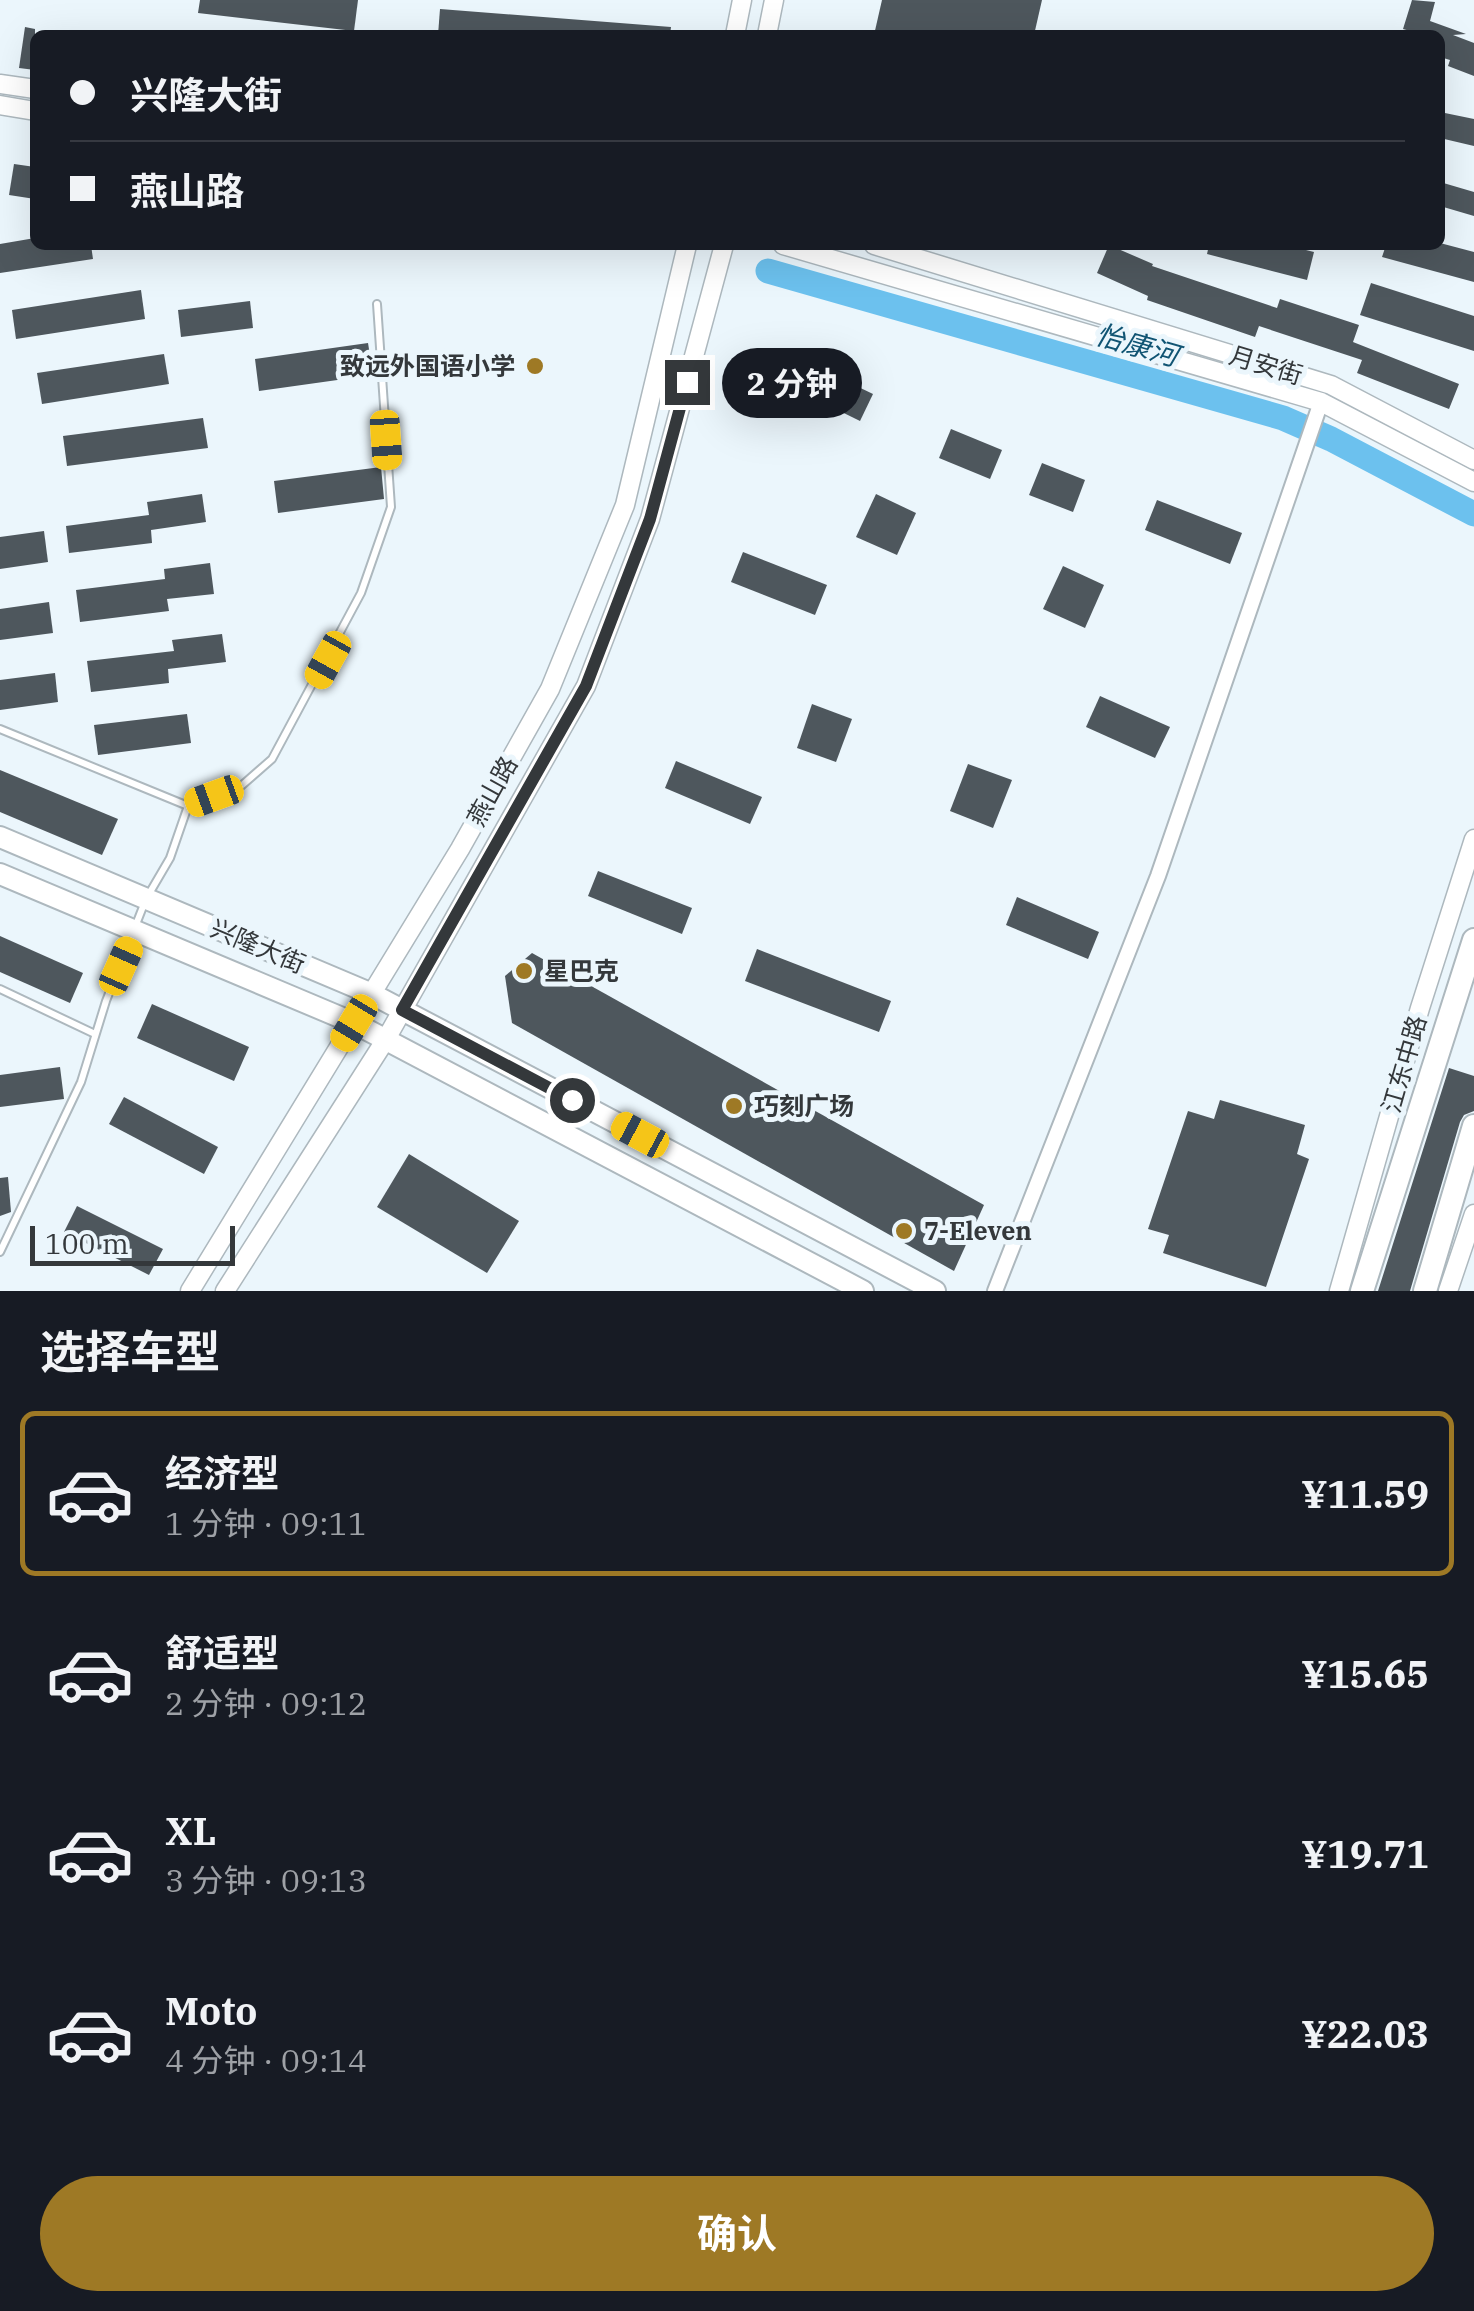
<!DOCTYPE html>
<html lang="zh">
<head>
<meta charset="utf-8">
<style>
  :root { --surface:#171b24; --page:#20242c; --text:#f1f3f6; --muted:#9ea1a6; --line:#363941; --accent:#9e7925 }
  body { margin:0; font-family:"IBM Plex Serif","Noto Sans SC",serif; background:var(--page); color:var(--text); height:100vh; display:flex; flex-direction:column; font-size:38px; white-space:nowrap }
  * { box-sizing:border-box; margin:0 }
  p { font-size:32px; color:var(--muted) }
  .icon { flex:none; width:55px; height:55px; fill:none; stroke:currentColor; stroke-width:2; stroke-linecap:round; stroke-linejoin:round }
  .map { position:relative; height:1291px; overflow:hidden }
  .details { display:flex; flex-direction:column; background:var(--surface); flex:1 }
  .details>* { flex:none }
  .hud { position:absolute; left:30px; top:30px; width:1415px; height:220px; border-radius:15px; box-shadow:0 10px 40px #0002; display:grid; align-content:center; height:220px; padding:0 40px; background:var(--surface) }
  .scale { position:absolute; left:30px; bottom:25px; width:205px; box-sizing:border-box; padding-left:10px; border:5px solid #34383b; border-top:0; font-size:28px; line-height:35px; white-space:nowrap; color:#34383b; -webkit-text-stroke:8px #ebf6fc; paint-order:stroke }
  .end { position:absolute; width:45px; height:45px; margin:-22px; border:12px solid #34383b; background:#fff; box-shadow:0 0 0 5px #fff }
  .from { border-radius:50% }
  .bubble { position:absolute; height:70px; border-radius:35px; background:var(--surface); box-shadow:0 10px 40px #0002; font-size:32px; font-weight:700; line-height:70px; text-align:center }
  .car { position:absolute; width:30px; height:60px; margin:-30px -15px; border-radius:12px; box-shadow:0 0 8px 2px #0007; background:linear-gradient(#f5c518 24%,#345 0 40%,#f5c518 0 76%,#345 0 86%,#f5c518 0) }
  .hud b { display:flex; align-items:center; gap:35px; height:95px; font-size:38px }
  .hud b+b { border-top:2px solid var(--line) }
  .hud i { width:25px; height:25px; background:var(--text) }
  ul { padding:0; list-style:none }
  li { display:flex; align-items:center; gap:30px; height:165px; margin:0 20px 15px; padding:0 20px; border:5px solid transparent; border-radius:15px }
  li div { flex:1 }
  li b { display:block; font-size:38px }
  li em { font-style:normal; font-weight:700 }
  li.selected { border-color:var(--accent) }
  li>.icon { width:90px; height:90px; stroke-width:1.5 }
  h2 { padding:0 40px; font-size:45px; line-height:120px }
  .cta { display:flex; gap:20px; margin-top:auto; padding:20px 40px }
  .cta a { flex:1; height:115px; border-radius:60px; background:var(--accent); color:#fff; font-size:40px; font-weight:700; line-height:115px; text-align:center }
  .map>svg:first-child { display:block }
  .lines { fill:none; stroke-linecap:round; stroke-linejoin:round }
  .river { stroke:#6cc1ee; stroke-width:25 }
  .building { fill:#4e575d }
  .service-casing { stroke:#adb8be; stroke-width:10 }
  .minor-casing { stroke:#adb8be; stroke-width:18 }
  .tertiary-casing { stroke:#adb8be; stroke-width:21 }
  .secondary-casing { stroke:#adb8be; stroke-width:24 }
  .primary-casing { stroke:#adb8be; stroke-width:26 }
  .service { stroke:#fff; stroke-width:6 }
  .minor { stroke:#fff; stroke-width:14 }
  .tertiary { stroke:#fff; stroke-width:18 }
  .secondary { stroke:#fff; stroke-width:20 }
  .primary { stroke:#fff; stroke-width:22 }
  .route { stroke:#34383b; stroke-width:12 }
  .poi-dot { fill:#9e7925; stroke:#ebf6fc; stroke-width:4 }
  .labels { text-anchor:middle; stroke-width:10; stroke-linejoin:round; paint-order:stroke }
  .street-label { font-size:25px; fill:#34383b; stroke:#ebf6fc }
  .poi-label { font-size:25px; font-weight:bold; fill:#34383b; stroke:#ebf6fc; text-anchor:start }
  .water-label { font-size:28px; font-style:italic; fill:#105473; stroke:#ebf6fc }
</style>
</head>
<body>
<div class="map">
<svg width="1474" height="1291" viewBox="0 0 1474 1291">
  <rect width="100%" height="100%" fill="#ebf6fc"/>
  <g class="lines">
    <!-- river -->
    <path class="river" d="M768,271L1283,418L1331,439L1474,514"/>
  </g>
  <!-- building -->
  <g class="building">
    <path d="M200,0H358L354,31L198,13Z"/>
    <path d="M882,0H1042L1034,35H874Z"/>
    <path d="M1412,0L1435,2L1430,21L1466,34L1453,35L1474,43V76L1448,66L1450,60L1440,57V35H1424L1403,29Z"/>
    <path d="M440,9L671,27L670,35H438Z"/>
    <path d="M25,27L35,29V70L19,68Z"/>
    <path d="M1440,112L1474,119V146L1440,138Z"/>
    <path d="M14,164L35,167V199L9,195Z"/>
    <path d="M1440,182L1474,192V216L1440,206Z"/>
    <path d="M35,238V245H91L93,259L0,273V244Z"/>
    <path d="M1440,243L1474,252V282L1382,257L1386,245Z"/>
    <path d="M1109,245L1153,264L1152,266L1277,308L1280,299L1359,325L1353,342L1459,384L1449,409L1357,373L1362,360L1259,326L1255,337L1147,300L1148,296L1097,273Z"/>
    <path d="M1209,245H1286L1314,252L1307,280L1207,254Z"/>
    <path d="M1371,283L1474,316V351L1360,315Z"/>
    <path d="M141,290L145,319L16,339L12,310Z"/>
    <path d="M250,301L253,328L181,337L178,310Z"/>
    <path d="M368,343L373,375L259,391L255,359Z"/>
    <path d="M164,354L169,384L42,404L37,373Z"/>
    <path d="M798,358L873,394L860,421L785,384Z"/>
    <path d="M203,418L208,448L67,466L63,436Z"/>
    <path d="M951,429L1002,450L990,479L939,458Z"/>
    <path d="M1042,463L1085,480L1073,512L1029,495Z"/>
    <path d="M381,467L384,499L278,513L274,481Z"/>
    <path d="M202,494L206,522L151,530L152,543L69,553L66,526L149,515L147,502Z"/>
    <path d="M876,494L916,513L897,555L856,537Z"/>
    <path d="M1157,500L1242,533L1230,564L1145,530Z"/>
    <path d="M44,531L48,562L0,569V537Z"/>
    <path d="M743,552L827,585L815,615L731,582Z"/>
    <path d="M210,563L214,594L167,599L169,611L80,622L76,590L165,579L164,569Z"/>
    <path d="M1063,566L1104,585L1085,628L1043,609Z"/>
    <path d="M49,602L53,633L0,640V609Z"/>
    <path d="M222,634L226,662L168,669L169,683L91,692L87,661L174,651L172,640Z"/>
    <path d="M55,673L58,702L0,710V680Z"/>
    <path d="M1100,696L1170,727L1155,758L1086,727Z"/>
    <path d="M812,704L852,719L836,762L797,748Z"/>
    <path d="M187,714L191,743L98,755L94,725Z"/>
    <path d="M676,761L762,797L750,824L665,788Z"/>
    <path d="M968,764L1012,780L993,828L950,811Z"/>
    <path d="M0,770L118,819L102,855L0,812Z"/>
    <path d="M598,871L692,908L682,934L588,896Z"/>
    <path d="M1017,897L1099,932L1088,959L1006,925Z"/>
    <path d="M0,936L83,973L70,1003L0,972Z"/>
    <path d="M757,949L891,1001L879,1032L745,981Z"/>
    <path d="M532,953L984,1205L954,1271L512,1023L505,976Z"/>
    <path d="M152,1004L249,1047L234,1081L137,1038Z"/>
    <path d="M60,1067L64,1099L0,1107V1075Z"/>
    <path d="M1449,1068L1474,1076V1111L1464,1115L1460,1122L1410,1291H1378Z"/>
    <path d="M124,1097L218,1147L204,1174L109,1124Z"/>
    <path d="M1220,1100L1305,1125L1297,1154L1309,1159L1266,1287L1163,1253L1169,1235L1148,1229L1188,1111L1214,1119Z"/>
    <path d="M409,1154L519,1221L487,1273L377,1207Z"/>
    <path d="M8,1177L11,1212L0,1216V1178Z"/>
    <path d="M77,1206L163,1249L149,1275L64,1232Z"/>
  </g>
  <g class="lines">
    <defs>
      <g id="service">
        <path d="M0,729L188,806L240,787L272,759L361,593L391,507L377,304"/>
        <path d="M0,989L95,1034"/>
        <path d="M0,1252L81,1082L106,1001L146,899L170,858L188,806"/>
      </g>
      <path id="minor" d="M995,1291L1158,876L1321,402"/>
      <g id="tertiary">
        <path d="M735,35L742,0"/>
        <path d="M767,35L774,0"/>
        <path d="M0,84L35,89"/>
        <path d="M0,105L35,111"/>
        <path d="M783,245L1321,402L1474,482"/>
        <path d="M874,245L1331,385L1474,460"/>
        <path d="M190,1291L460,849L550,689L625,505L687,245"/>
        <path d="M225,1291L386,1039L586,686L650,519L724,245"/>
        <path d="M1339,1291L1420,1008L1474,839"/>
        <path d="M1448,1291L1474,1214"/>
      </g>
      <g id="secondary">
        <path d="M0,837L372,994L935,1291"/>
        <path d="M0,874L354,1023L863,1291"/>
      </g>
      <g id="primary">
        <path d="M1362,1291L1474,940"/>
        <path d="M1425,1291L1474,1126"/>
      </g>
    </defs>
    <!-- service casing -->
    <use href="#service" class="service-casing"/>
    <!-- minor casing -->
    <use href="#minor" class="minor-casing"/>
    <!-- tertiary casing -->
    <use href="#tertiary" class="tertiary-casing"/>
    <!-- secondary casing -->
    <use href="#secondary" class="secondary-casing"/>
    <!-- primary casing -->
    <use href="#primary" class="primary-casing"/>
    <!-- service -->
    <use href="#service" class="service"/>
    <!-- minor -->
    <use href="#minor" class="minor"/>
    <!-- tertiary -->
    <use href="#tertiary" class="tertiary"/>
    <!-- secondary -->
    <use href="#secondary" class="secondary"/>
    <!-- primary -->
    <use href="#primary" class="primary"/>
  </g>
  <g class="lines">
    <!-- route -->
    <path class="route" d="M572,1100L402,1010L586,686L650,519L687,382"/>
  </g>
  <!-- markers -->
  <g class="poi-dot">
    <circle cx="535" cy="366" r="10"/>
    <circle cx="524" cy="971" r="10"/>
    <circle cx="734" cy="1106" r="10"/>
    <circle cx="904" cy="1231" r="10"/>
  </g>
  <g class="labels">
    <!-- street labels -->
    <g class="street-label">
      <text transform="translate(1266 365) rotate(17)" y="9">月安街</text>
      <text transform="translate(492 791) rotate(-61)" y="9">燕山路</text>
      <text transform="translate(258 946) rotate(23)" y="9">兴隆大街</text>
      <text transform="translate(1404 1064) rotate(-74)" y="9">江东中路</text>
    </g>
    <!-- poi labels -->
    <g class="poi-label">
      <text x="515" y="375" text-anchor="end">致远外国语小学</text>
      <text x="544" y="980">星巴克</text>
      <text x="754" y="1115">巧刻广场</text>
      <text x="924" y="1240">7-Eleven</text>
    </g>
    <!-- water labels -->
    <g class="water-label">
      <text transform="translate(1137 345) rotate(16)" y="10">怡康河</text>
    </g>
  </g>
</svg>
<div class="scale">100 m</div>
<i class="end from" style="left:572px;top:1100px"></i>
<i class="end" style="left:687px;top:382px"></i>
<div class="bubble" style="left:722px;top:348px;width:140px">2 分钟</div>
<i class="car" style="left:386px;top:440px;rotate:176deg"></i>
<i class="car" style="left:328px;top:660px;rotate:209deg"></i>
<i class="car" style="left:214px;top:796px;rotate:250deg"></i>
<i class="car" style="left:121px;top:966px;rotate:24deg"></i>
<i class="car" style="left:354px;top:1023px;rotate:211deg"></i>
<i class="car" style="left:640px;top:1135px;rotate:298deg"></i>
<div class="hud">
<b><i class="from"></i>兴隆大街</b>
<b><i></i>燕山路</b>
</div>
</div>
<section class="details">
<h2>选择车型</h2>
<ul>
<li class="selected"><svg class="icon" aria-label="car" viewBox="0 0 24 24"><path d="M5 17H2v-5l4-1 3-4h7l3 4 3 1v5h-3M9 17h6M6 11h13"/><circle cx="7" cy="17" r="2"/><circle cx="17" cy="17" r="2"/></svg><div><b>经济型</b><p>1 分钟 · 09:11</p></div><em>¥11.59</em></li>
<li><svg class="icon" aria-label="car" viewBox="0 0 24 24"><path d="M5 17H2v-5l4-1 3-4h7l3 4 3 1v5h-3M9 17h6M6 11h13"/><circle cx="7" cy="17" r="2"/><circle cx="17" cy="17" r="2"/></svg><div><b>舒适型</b><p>2 分钟 · 09:12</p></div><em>¥15.65</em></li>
<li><svg class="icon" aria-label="car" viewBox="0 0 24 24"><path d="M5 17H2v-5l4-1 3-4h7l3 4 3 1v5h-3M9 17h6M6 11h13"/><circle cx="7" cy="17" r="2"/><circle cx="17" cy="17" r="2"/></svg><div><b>XL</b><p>3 分钟 · 09:13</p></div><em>¥19.71</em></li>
<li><svg class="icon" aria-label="car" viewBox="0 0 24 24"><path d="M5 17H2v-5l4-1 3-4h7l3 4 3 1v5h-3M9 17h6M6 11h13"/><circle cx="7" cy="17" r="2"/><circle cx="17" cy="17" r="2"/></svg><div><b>Moto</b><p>4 分钟 · 09:14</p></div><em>¥22.03</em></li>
</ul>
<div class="cta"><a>确认</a></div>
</section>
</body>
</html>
